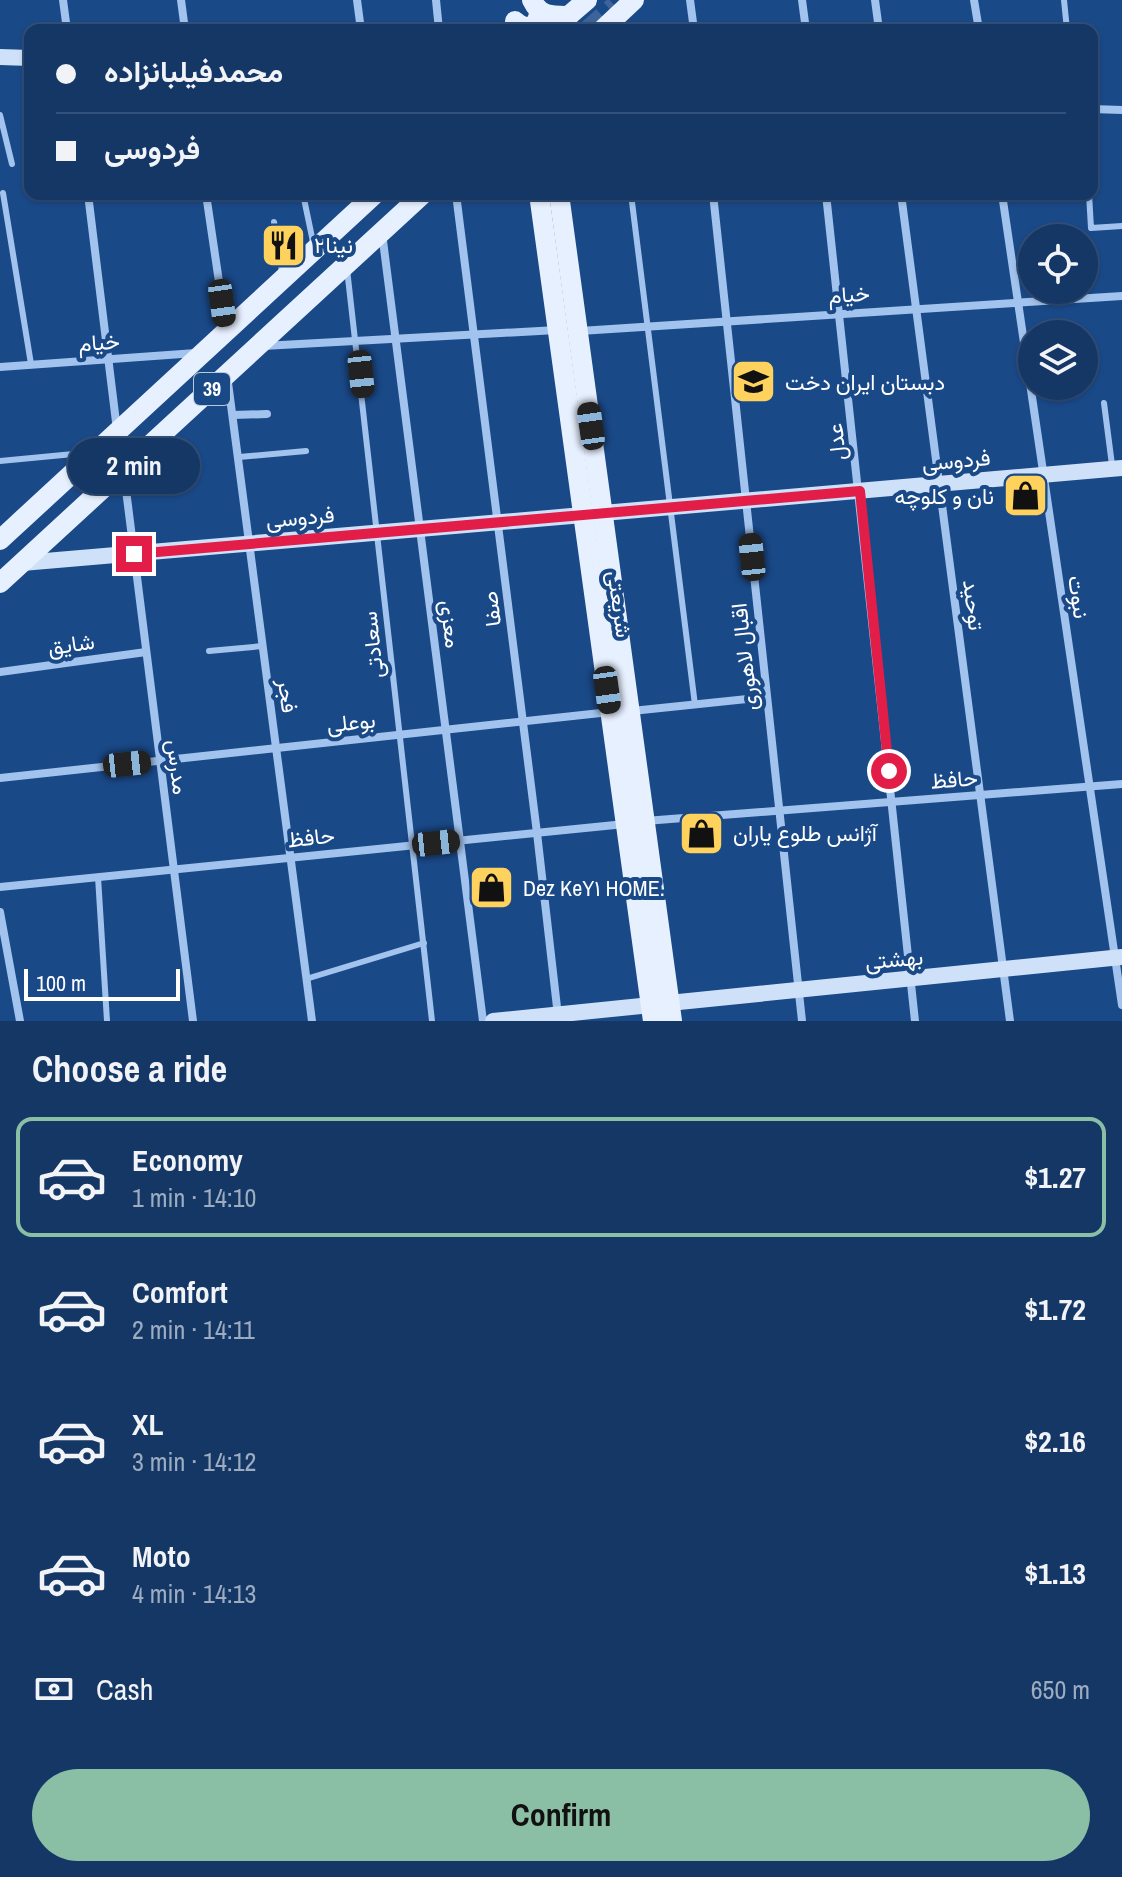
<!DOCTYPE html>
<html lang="en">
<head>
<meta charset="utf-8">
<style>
  :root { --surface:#143766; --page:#21426f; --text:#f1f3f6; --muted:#9dacbf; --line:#33517a; --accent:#8abfa5 }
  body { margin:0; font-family:"Archivo Narrow",Vazirmatn,sans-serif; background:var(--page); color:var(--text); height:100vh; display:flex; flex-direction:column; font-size:30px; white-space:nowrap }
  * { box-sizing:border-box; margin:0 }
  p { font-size:26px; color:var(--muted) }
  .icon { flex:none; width:44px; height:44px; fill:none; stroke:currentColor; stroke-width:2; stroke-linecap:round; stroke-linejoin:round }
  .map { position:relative; height:1021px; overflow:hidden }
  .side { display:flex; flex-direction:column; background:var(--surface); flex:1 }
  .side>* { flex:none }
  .banner { position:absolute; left:24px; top:24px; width:1074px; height:176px; border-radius:16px; box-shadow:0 2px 6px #0004,0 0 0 2px var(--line); display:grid; align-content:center; height:176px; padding:0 32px; background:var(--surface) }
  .fabs { position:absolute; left:1018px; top:224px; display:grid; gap:16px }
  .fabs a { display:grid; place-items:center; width:80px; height:80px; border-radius:50%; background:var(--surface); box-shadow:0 2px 6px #0004,0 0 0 2px var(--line); font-size:40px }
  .scale { position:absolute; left:24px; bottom:20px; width:156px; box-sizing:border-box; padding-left:8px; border:4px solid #fff; border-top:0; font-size:22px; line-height:28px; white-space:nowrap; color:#fff; -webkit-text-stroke:6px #1a4988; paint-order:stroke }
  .end { position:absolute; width:36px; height:36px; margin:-18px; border:10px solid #e11d48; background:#fff; box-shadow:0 0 0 4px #fff }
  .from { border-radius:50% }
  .bubble { position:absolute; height:56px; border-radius:28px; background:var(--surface); box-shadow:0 2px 6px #0004,0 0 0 2px var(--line); font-size:26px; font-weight:700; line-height:56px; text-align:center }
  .car { position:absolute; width:24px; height:48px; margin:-24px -12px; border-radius:10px; box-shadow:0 0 6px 2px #0007; background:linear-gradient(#222 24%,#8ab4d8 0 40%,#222 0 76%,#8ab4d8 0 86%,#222 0) }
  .banner b { display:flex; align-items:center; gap:28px; height:76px; font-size:30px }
  .banner b+b { border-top:2px solid var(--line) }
  .banner i { width:20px; height:20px; background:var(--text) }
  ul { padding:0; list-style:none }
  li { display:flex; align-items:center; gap:24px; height:120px; margin:0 16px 12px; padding:0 16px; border:4px solid transparent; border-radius:16px }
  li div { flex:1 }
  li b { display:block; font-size:30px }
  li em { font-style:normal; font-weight:700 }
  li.active { border-color:var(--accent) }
  li>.icon { width:72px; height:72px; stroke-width:1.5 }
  h2 { padding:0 32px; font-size:36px; line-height:96px }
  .pay { display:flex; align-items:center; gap:20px; height:88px; padding:0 32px; font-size:30px }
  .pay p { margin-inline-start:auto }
  .action { display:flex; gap:16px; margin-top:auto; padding:16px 32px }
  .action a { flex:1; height:92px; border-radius:48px; background:var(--accent); color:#111; font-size:32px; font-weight:700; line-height:92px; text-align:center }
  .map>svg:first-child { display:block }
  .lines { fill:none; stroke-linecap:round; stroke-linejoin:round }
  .primary-tunnel { stroke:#3c649a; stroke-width:20; stroke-dasharray:20 10; stroke-linecap:butt }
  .lane { stroke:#a2c3ed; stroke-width:6 }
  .street { stroke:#a2c3ed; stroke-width:8 }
  .secondary { stroke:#cee1f9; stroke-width:16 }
  .primary { stroke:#e7f0ff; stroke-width:20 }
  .route { stroke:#e11d48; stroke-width:10 }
  .labels { text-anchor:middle; stroke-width:8; stroke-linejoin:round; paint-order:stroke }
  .shield { fill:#1a4988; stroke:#bac8db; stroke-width:2 }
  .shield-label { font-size:20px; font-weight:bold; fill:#fff }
  .poi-label { font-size:22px; fill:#fff; stroke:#1a4988; text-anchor:start }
  .street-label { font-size:22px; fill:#fff; stroke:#1a4988 }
</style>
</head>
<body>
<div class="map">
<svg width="1122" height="1021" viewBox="0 0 1122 1021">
  <rect width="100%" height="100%" fill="#1a4988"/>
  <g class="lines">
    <!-- primary-tunnel -->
    <path class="primary-tunnel" d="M588,30L615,6"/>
    <!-- lane -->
    <g class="lane">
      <path d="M1064,0L1067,30"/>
      <path d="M0,115L12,164"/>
      <path d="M3,193L31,364"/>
      <path d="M303,194L313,242"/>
      <path d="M631,194L695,705"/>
      <path d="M1089,194L1091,228L1122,226"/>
      <path d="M274,222L282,272"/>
      <path d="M347,269L432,1021"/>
      <path d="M1104,403L1112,465"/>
      <path d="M239,457L306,451"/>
      <path d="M0,461L84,453"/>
      <path d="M209,651L263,646"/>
      <path d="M98,877L107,1021"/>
      <path d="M306,979L424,943"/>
    </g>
    <!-- street -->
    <g class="street">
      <path d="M63,0L67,30"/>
      <path d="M181,0L185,30"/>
      <path d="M357,0L361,30"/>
      <path d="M436,0L439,30"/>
      <path d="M690,0L694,30"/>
      <path d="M802,0L806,30"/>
      <path d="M875,0L879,30"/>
      <path d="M974,0L979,30"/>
      <path d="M1092,109L1122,110"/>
      <path d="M88,194L117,430"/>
      <path d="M206,194L226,329"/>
      <path d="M456,194L537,833L558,1016"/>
      <path d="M713,194L802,1021"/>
      <path d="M826,194L915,1021"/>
      <path d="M901,194L1010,1021"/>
      <path d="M1002,194L1122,1005"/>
      <path d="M382,233L483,1021"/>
      <path d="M580,331L1122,296"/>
      <path d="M263,346L557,330"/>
      <path d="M0,367L196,353"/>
      <path d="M227,375L312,1021"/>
      <path d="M233,415L267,414"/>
      <path d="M124,474L193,1021"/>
      <path d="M0,672L146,652"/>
      <path d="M632,711L767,697"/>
      <path d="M0,778L610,712"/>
      <path d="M645,821L1122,784"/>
      <path d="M0,887L625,824"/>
      <path d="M0,912L20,1021"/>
    </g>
    <!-- secondary -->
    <g class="secondary">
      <path d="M0,57L30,58"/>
      <path d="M603,513L1122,468"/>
      <path d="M22,563L583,515"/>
      <path d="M669,1003L1122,957"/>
      <path d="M493,1021L651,1005"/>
    </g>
    <!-- primary -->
    <g class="primary">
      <path d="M532,0C540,17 552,16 569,16"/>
      <path d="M515,21C526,32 539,27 539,11"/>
      <path d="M552,30L587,0"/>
      <path d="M602,30L634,0"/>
      <path d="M539,194L653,1021"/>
      <path d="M559,194L672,1021"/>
      <path d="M0,540L375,194"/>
      <path d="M0,583L423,194"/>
    </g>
  </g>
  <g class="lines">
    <!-- route -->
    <path class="route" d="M134,554L860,491L889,771"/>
  </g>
  <!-- icons -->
  <defs>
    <symbol id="restaurant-square" viewBox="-11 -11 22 22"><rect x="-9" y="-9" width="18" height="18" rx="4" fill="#ffd15d" stroke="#1a4988"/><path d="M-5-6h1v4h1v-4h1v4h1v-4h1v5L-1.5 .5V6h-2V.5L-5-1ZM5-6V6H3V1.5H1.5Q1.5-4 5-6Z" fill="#111"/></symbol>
    <symbol id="school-square" viewBox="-11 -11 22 22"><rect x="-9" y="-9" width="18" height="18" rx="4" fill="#ffd15d" stroke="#1a4988"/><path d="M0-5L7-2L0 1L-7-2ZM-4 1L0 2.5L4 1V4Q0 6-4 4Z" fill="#111"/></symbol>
    <symbol id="shop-square" viewBox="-11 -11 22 22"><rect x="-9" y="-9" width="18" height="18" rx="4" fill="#ffd15d" stroke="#1a4988"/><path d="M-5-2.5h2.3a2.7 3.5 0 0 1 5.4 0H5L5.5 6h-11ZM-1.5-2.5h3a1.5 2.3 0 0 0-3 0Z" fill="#111"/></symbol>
  </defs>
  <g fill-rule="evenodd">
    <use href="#restaurant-square" x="258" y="220" width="51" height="51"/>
    <use href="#school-square" x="728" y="356" width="51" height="51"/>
    <use href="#shop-square" x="1000" y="470" width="51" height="51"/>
    <use href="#shop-square" x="676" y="808" width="51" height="51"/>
    <use href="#shop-square" x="466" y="862" width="51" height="51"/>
  </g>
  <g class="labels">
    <!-- shield labels -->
    <rect class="shield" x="194" y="373" width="36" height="32" rx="6"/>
    <g class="shield-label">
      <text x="212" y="396">39</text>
    </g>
    <!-- poi labels -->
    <g class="poi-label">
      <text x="314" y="253">نینا۲</text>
      <text x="785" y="390">دبستان ایران دخت</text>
      <text x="994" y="504" text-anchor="end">نان و کلوچه</text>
      <text x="733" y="841">آژانس طلوع یاران</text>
      <text x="523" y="896">Dez KeY۱ HOME.</text>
    </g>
    <!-- street labels -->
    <g class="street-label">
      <text transform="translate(849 294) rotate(-4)" y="8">خیام</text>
      <text transform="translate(99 342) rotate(-4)" y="8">خیام</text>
      <text transform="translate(836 442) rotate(-96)" y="8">عدل</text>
      <text transform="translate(956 460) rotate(-5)" y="8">فردوسی</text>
      <text transform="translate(300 517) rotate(-5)" y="8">فردوسی</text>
      <text transform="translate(1079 597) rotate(82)" y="8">نبوت</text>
      <text transform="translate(620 604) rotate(82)" y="8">شریعتی</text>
      <text transform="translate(974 605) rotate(83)" y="8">توحید</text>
      <text transform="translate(491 609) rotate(-97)" y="8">صفا</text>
      <text transform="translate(451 624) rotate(83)" y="8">معزی</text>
      <text transform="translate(71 644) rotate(-8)" y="8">شایق</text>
      <text transform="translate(372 645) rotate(-96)" y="8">سعادتی</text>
      <text transform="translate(744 657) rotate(-96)" y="8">اقبال لاهوری</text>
      <text transform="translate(288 696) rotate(83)" y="8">فجر</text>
      <text transform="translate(351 722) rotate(-6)" y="8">بوعلی</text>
      <text transform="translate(178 767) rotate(83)" y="8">مدرس</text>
      <text transform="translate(954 779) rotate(-4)" y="8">حافظ</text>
      <text transform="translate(311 837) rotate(-6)" y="8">حافظ</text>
      <text transform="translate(894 959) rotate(-5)" y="8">بهشتی</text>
    </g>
  </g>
</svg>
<div class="fabs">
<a><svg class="icon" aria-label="locate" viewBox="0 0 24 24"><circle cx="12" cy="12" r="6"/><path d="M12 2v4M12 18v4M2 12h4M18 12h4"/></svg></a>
<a><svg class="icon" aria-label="layers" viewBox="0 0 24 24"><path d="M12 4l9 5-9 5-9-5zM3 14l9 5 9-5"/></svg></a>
</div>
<div class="scale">100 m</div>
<i class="end from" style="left:889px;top:771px"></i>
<i class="end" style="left:134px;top:554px"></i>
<div class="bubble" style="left:68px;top:438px;width:132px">2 min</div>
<i class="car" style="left:222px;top:303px;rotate:172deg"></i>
<i class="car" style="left:361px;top:374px;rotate:174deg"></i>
<i class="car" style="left:591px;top:426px;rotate:352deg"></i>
<i class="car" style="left:752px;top:557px;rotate:354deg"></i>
<i class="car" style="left:607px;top:690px;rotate:172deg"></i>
<i class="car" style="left:127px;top:764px;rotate:84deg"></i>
<i class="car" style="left:436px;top:843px;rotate:84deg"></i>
<div class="banner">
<b><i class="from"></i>محمدفيلبانزاده</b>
<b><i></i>فردوسی</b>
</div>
</div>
<section class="side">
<h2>Choose a ride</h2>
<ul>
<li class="active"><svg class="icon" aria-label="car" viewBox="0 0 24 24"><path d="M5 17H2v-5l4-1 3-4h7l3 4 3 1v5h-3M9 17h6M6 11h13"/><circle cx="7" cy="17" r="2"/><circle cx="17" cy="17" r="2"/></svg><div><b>Economy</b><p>1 min · 14:10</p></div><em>$1.27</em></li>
<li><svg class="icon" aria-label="car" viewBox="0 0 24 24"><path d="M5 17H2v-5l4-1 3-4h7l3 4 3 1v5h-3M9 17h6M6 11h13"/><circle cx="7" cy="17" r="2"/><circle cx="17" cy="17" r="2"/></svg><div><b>Comfort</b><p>2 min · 14:11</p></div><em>$1.72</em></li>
<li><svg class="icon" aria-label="car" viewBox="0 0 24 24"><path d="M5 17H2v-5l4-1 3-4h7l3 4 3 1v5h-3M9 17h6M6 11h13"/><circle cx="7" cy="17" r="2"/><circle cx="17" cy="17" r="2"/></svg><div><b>XL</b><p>3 min · 14:12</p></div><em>$2.16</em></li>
<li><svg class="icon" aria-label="car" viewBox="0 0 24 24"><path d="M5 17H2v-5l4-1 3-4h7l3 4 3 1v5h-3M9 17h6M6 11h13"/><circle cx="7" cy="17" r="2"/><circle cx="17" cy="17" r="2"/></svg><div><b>Moto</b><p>4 min · 14:13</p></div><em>$1.13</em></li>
</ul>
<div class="pay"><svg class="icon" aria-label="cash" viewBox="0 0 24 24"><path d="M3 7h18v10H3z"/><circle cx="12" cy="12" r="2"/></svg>Cash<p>650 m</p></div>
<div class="action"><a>Confirm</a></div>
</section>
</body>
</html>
